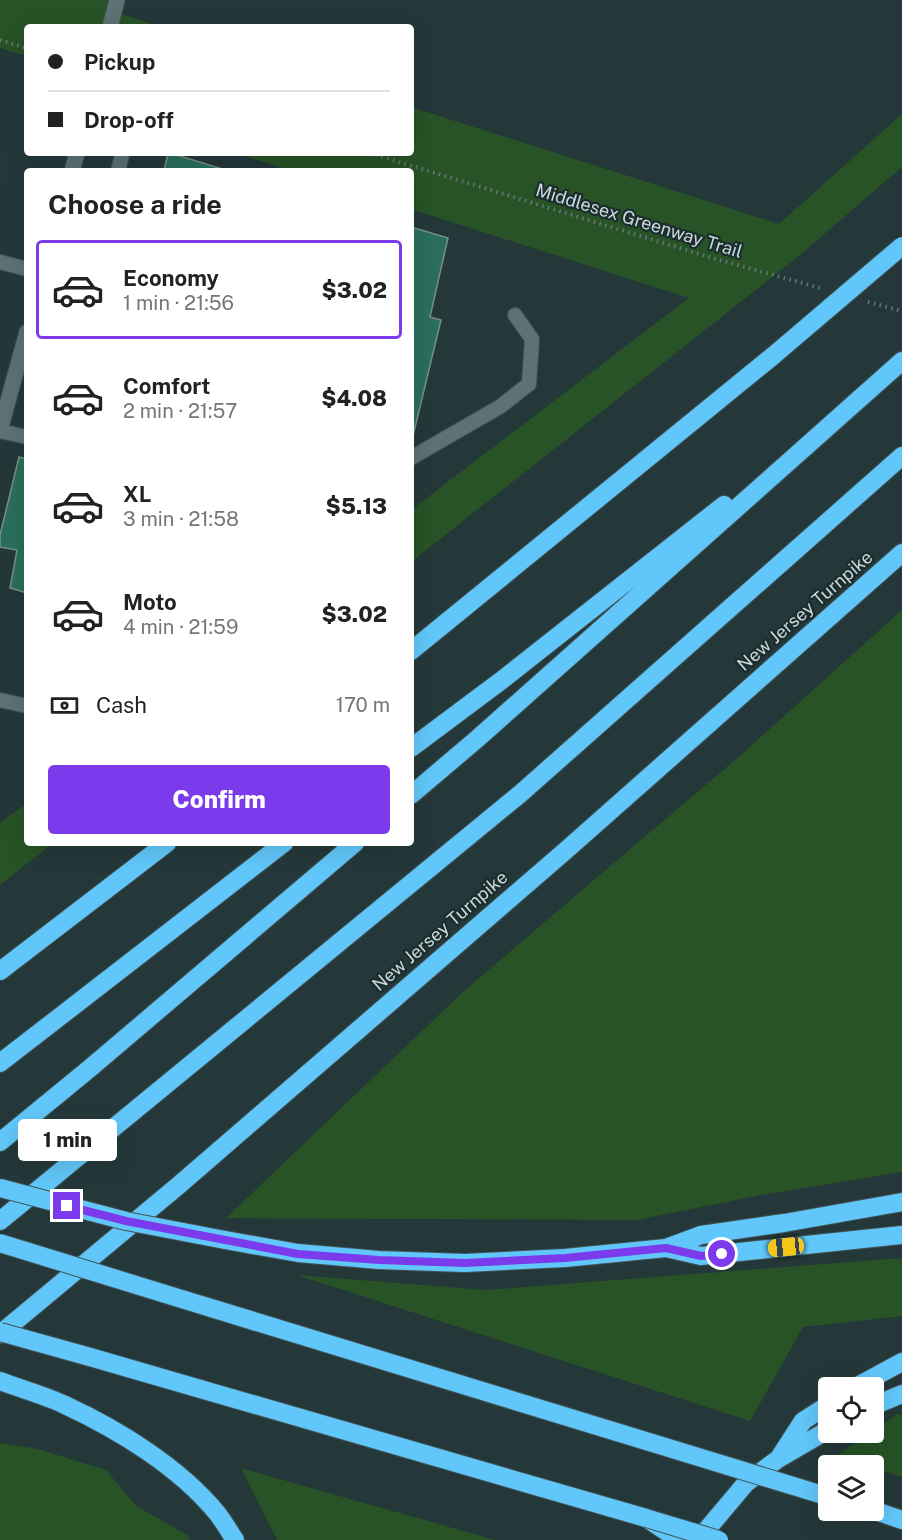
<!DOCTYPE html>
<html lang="en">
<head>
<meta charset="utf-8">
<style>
  :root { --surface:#fff; --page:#f6f6f6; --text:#222; --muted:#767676; --line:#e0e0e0; --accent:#7c3aed }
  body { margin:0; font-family:"Public Sans",sans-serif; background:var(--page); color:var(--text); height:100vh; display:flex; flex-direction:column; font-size:22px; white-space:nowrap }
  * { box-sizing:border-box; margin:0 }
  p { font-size:20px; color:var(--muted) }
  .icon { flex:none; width:33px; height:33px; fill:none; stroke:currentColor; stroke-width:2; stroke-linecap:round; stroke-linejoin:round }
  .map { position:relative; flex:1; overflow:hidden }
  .details { position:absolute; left:24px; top:168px; width:390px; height:678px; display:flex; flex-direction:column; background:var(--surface); border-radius:6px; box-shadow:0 6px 24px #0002 }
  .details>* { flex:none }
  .banner { position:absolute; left:24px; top:24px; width:390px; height:132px; border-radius:6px; box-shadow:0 6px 24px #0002; display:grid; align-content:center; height:132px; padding:0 24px; background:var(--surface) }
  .tools { position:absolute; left:818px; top:1377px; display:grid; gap:12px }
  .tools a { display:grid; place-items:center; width:66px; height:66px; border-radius:6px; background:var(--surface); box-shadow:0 6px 24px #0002; font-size:30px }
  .end { position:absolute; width:27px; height:27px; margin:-14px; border:8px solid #7c3aed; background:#fff; box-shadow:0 0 0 3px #fff }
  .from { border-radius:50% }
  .bubble { position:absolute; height:42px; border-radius:6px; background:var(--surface); box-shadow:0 6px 24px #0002; font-size:20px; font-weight:800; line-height:42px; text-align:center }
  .car { position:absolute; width:18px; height:36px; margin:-18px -9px; border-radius:8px; box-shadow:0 0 4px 2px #0007; background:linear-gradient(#f5c518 24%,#345 0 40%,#f5c518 0 76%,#345 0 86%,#f5c518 0) }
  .banner b { display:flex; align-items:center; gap:21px; height:57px; font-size:22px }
  .banner b+b { border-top:2px solid var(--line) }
  .banner i { width:15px; height:15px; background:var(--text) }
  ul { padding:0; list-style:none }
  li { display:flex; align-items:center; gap:18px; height:99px; margin:0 12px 9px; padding:0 12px; border:3px solid transparent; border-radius:6px }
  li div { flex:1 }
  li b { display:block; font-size:22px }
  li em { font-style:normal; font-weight:800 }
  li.current { border-color:var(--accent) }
  li>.icon { width:54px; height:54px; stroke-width:1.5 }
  h2 { padding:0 24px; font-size:27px; line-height:72px }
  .pay { display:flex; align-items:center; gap:15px; height:66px; padding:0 24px; font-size:22px }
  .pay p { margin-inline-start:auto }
  .primary-button { display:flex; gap:12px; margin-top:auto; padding:12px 24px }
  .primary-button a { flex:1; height:69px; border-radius:6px; background:var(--accent); color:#fff; font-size:24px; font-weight:800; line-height:69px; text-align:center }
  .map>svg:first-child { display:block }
  .green { fill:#275326 }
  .building { fill:#2a6f5d; stroke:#798e87; stroke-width:1.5 }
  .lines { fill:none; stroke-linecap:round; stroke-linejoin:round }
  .lane-casing { stroke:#425355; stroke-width:16 }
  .street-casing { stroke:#425355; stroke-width:17 }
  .highway-casing { stroke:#425355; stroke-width:20 }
  .path { stroke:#677779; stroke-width:4; stroke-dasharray:1.5 4.5; stroke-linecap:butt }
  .lane { stroke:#5d7274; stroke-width:14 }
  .street { stroke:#5d7274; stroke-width:15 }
  .highway { stroke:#61c7fa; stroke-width:18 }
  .highway-bridge-casing { stroke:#425355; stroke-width:20; stroke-linecap:butt }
  .highway-bridge { stroke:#61c7fa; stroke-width:18 }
  .route { stroke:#7c3aed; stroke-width:8 }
  .labels { text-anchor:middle; stroke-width:4.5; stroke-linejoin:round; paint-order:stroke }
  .street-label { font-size:18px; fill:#ccd8d9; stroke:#1a2e30 }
</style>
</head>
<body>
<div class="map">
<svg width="902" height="1540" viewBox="0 0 902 1540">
  <rect width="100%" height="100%" fill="#24383a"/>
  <!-- green -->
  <g class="green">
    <path d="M0,0H118L115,12L161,27H27V56L0,48Z"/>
    <path d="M411,107L779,224L902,114V167L800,255L411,562V510L689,298L411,209V171H292L236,153H411Z"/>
    <path d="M902,610V1172L761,1195L637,1220L226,1218L465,990L742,754Z"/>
    <path d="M27,803V843H53L0,885V823Z"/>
    <path d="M902,1258V1316L803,1327L750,1421L297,1275L486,1290Z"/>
    <path d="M897,1414L902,1415V1477L873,1468V1466L865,1465L836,1456L870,1433L873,1432V1431Z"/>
    <path d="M0,1443L38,1449L106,1470L136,1506L187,1535L190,1540H0Z"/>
    <path d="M241,1468L495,1540H277Z"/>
  </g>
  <!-- building -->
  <g class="building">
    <path d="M168,153H170L229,171H164Z"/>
    <path d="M411,227L448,238L430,317L441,320L413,436L411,435Z"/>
    <path d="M19,457L27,459V593L10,588L17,550L0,547V535Z"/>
  </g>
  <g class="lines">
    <defs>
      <g id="lane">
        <path d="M118,171L122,155L121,153"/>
        <path d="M0,262L27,269"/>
        <path d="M0,431L27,437"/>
        <path d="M411,458L501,406L529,384L532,339L515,315"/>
        <path d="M0,700L27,706"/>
      </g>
      <g id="street">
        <path d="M110,27L117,0"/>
        <path d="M72,171L77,153"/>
        <path d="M0,430L27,332"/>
      </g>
      <g id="highway">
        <path d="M411,651L774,355"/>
        <path d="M411,748L502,680L724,505"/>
        <path d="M411,795L477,739L902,361"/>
        <path d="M0,971L167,843"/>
        <path d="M0,1063L284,843"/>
        <path d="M0,1142L89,1069L355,843"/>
        <path d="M0,1221L520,794L902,456"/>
        <path d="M225,1240L298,1253L379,1260L465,1263L565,1258L666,1248L701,1235L784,1223L902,1202"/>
        <path d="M666,1248L701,1256L902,1235"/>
        <path d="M162,1293L695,1456"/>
        <path d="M0,1334L179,1185L564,852L902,553"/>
        <path d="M90,1357L646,1518L679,1540"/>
        <path d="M0,1381C21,1389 44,1395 65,1405C119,1430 179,1467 217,1513C224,1522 229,1531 235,1540"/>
        <path d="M854,1388L902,1362"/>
        <path d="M873,1406L902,1394"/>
        <path d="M781,1455L803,1421L828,1405"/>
        <path d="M873,1510L902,1520"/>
        <path d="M698,1540L746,1483L778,1459L828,1430"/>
      </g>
    </defs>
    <!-- lane casing -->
    <use href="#lane" class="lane-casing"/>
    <!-- street casing -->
    <use href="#street" class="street-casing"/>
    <!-- highway casing -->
    <use href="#highway" class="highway-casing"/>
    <!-- path -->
    <g class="path">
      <path d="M0,40L27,48"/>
      <path d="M370,153L709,257L820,288"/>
      <path d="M868,302L902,311"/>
    </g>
    <!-- lane -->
    <use href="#lane" class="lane"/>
    <!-- street -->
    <use href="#street" class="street"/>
    <!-- highway -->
    <use href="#highway" class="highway"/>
    <defs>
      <g id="highway-bridge">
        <path d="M774,355L902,246"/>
        <path d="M0,1188L126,1221L225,1240"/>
        <path d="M0,1243L162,1293"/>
        <path d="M0,1332L90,1357"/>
        <path d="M695,1456L826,1496"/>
        <path d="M646,1518L719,1540"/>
      </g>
    </defs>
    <!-- highway-bridge casing -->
    <use href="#highway-bridge" class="highway-bridge-casing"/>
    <!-- highway-bridge -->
    <use href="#highway-bridge" class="highway-bridge"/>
  </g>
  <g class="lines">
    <!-- route -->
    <path class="route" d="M67,1206L126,1221L298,1254L379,1260L465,1263L565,1258L666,1248L701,1256L722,1254"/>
  </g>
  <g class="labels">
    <!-- street labels -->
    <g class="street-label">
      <text transform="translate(639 221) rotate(17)" y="6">Middlesex Greenway Trail</text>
      <text transform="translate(805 611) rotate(-41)" y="6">New Jersey Turnpike</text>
      <text transform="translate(440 931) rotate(-41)" y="6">New Jersey Turnpike</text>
    </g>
  </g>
</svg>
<div class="tools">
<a><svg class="icon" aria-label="locate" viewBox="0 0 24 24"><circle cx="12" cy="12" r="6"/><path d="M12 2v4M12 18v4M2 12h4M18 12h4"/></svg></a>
<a><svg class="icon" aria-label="layers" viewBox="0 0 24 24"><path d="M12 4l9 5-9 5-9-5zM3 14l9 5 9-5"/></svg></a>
</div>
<i class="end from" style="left:722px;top:1254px"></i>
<i class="end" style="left:67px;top:1206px"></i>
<div class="bubble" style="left:18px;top:1119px;width:99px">1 min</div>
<i class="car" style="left:786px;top:1247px;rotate:264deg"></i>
<div class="banner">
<b><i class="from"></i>Pickup</b>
<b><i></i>Drop-off</b>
</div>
<section class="details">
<h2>Choose a ride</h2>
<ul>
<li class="current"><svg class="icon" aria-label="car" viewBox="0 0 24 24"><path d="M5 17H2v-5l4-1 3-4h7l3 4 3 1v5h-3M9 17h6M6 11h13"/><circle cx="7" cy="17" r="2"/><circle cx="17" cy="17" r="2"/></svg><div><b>Economy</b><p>1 min · 21:56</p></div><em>$3.02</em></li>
<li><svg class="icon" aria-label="car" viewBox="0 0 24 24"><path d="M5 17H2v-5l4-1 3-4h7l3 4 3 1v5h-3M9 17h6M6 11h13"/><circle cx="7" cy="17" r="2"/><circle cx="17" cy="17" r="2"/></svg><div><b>Comfort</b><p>2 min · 21:57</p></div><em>$4.08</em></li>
<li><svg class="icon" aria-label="car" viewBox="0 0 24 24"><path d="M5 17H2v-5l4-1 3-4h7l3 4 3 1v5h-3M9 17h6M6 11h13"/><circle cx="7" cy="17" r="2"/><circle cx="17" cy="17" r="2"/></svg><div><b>XL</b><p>3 min · 21:58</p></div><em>$5.13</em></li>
<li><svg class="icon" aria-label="car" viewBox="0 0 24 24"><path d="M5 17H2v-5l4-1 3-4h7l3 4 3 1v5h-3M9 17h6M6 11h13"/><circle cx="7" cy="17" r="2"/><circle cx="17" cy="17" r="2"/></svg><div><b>Moto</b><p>4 min · 21:59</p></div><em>$3.02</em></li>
</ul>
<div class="pay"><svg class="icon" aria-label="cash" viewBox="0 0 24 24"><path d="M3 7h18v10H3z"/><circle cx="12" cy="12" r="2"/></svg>Cash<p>170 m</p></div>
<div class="primary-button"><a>Confirm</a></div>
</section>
</div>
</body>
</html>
